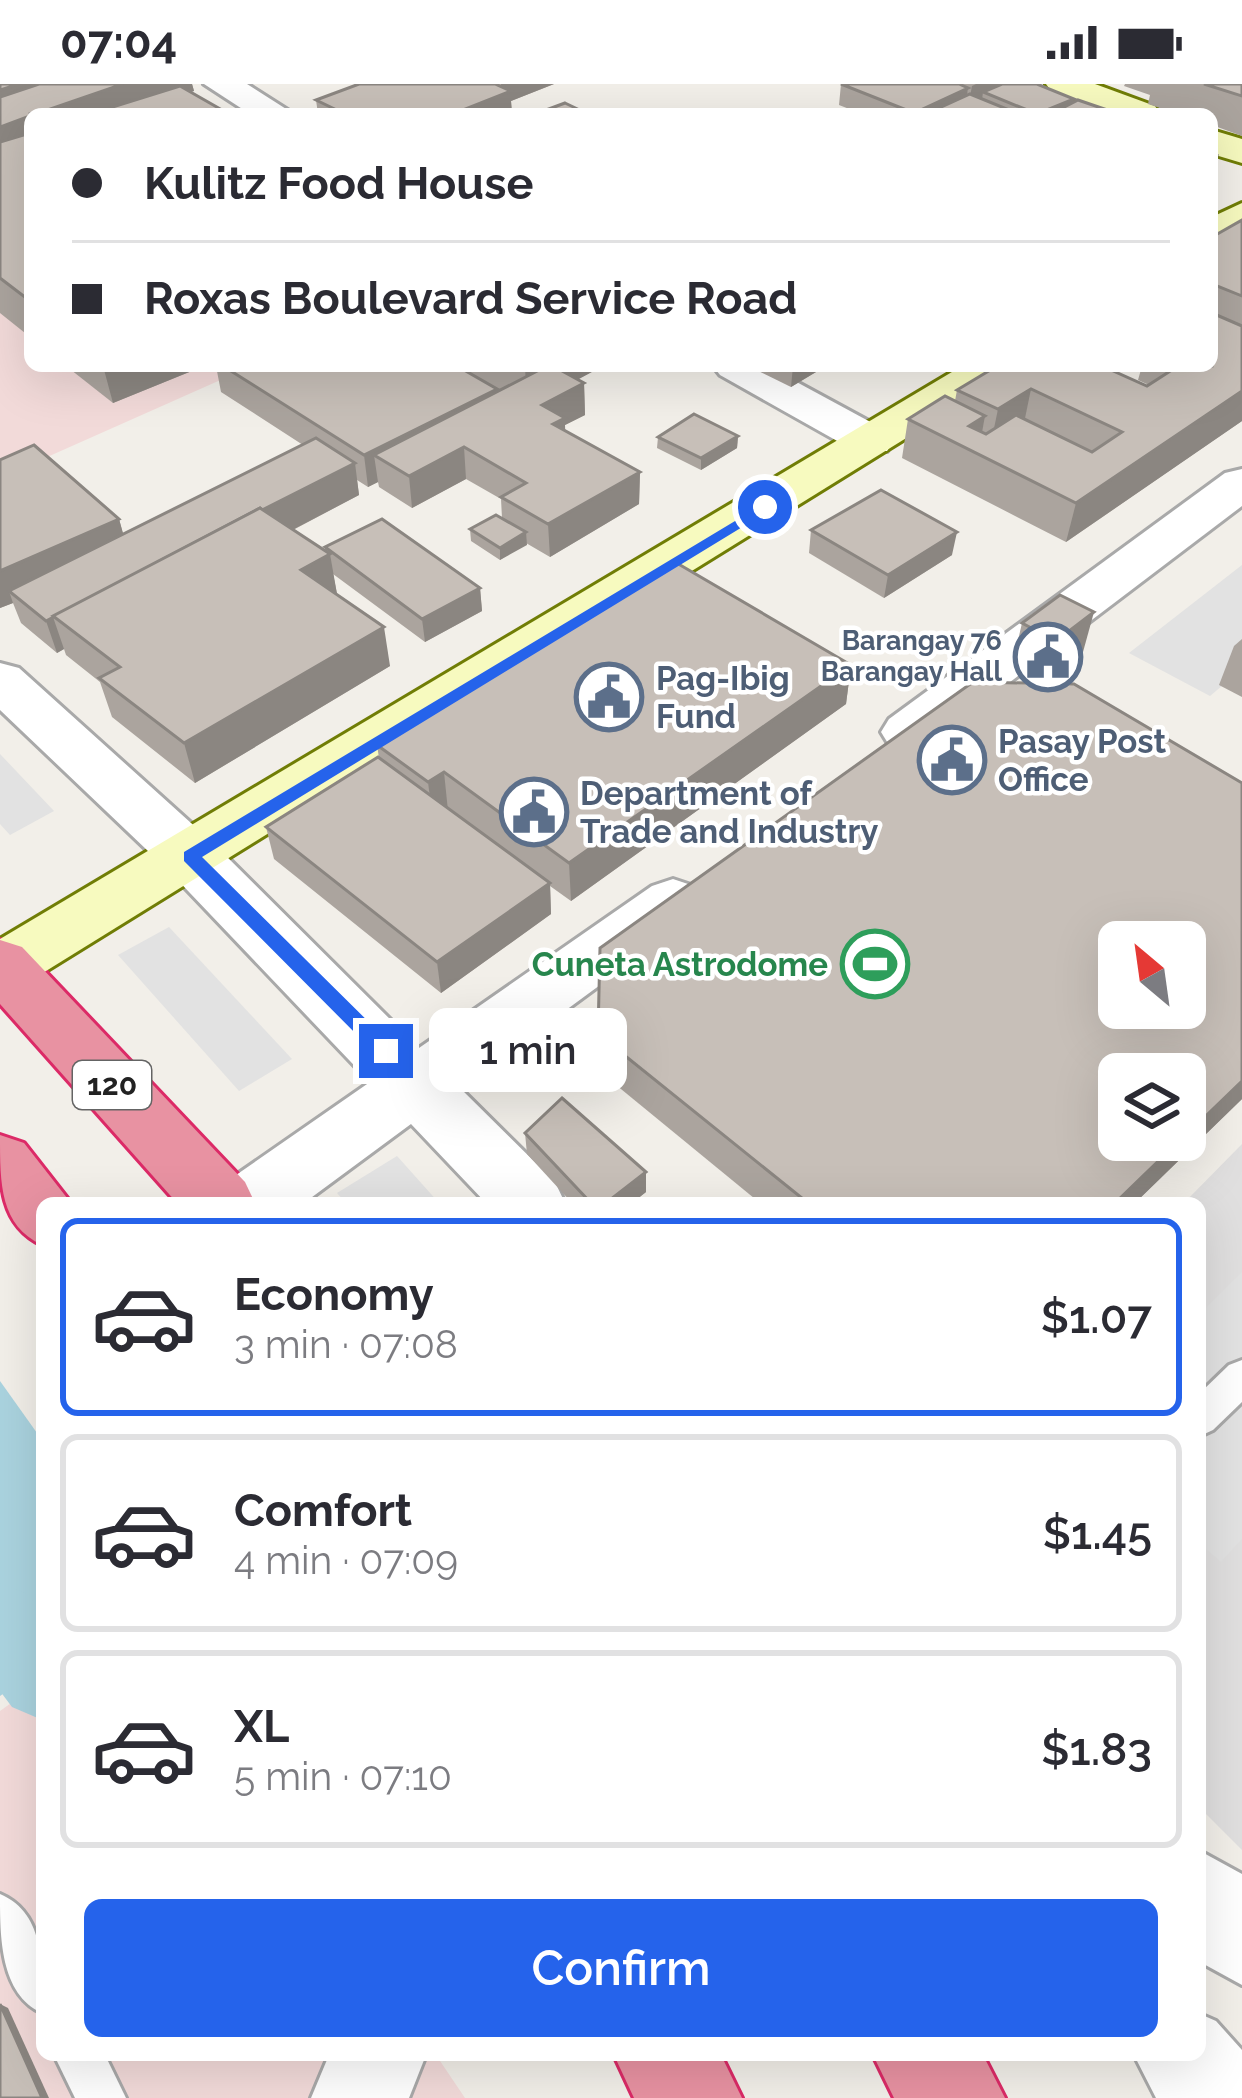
<!DOCTYPE html>
<html lang="en">
<head>
<meta charset="utf-8">
<style>
  :root { --surface:#fff; --page:#f2f2f3; --text:#2b2b33; --muted:#7c7c81; --line:#e1e1e2; --accent:#2563eb }
  body { margin:0; font-family:Raleway,sans-serif; background:var(--page); color:var(--text); height:100vh; display:flex; flex-direction:column; font-size:45px; white-space:nowrap }
  * { box-sizing:border-box; margin:0 }
  p { font-size:39px; color:var(--muted) }
  .icon { flex:none; width:66px; height:66px; fill:none; stroke:currentColor; stroke-width:2; stroke-linecap:round; stroke-linejoin:round }
  .map { position:relative; flex:1; overflow:hidden }
  .details { position:absolute; left:36px; top:1113px; width:1170px; height:864px; display:flex; flex-direction:column; background:var(--surface); border-radius:18px; box-shadow:0 12px 48px #0002 }
  .details>* { flex:none }
  .hud { position:absolute; left:24px; top:24px; width:1194px; height:264px; border-radius:18px; box-shadow:0 12px 48px #0002; display:grid; align-content:center; height:264px; padding:0 48px; background:var(--surface) }
  .needle { width:78px; rotate:331deg }
  .controls { position:absolute; left:1098px; top:837px; display:grid; gap:24px }
  .controls a { display:grid; place-items:center; width:108px; height:108px; border-radius:18px; background:var(--surface); box-shadow:0 12px 48px #0002; font-size:60px }
  .end { position:absolute; width:54px; height:54px; margin:-27px; border:15px solid #2563eb; background:#fff; box-shadow:0 0 0 6px #fff }
  .from { border-radius:50% }
  .bubble { position:absolute; height:84px; border-radius:18px; background:var(--surface); box-shadow:0 12px 48px #0002; font-size:39px; font-weight:600; line-height:84px; text-align:center }
  .hud b { display:flex; align-items:center; gap:42px; height:114px; font-size:45px }
  .hud b+b { border-top:3px solid var(--line) }
  .hud i { width:30px; height:30px; background:var(--text) }
  ul { padding:21px 0 0; list-style:none }
  li { display:flex; align-items:center; gap:36px; height:198px; margin:0 24px 18px; padding:0 24px; border:6px solid var(--line); border-radius:18px }
  li div { flex:1 }
  li b { display:block; font-size:45px }
  li em { font-style:normal; font-weight:600 }
  li.active { border-color:var(--accent) }
  li>.icon { width:108px; height:108px; stroke-width:1.5 }
  .action { display:flex; gap:24px; margin-top:auto; padding:24px 48px }
  .action a { flex:1; height:138px; border-radius:18px; background:var(--accent); color:#fff; font-size:48px; font-weight:600; line-height:138px; text-align:center }
  .status { display:flex; justify-content:space-between; align-items:center; height:84px; padding:0 60px; background:var(--surface); direction:ltr }
  .status svg { height:33px; fill:currentColor }
  .map>svg:first-child { display:block }
  .residential { fill:#e0dfdf }
  .commercial { fill:#f2dad9 }
  .parking { fill:#e2e2e2 }
  .water { fill:#aad3df }
  .lines { fill:none; stroke-linecap:round; stroke-linejoin:round }
  .canal { fill:#aad3df; fill-rule:evenodd }
  .lane-casing { stroke:#a9a9a9; stroke-width:6 }
  .street-casing { stroke:#a9a9a9; stroke-width:6 }
  .secondary-casing { stroke:#707d05; stroke-width:6 }
  .highway-casing { stroke:#dc2a67; stroke-width:6 }
  .lane { fill:#fff; fill-rule:evenodd }
  .street { fill:#fff; fill-rule:evenodd }
  .secondary { fill:#f7fabf; fill-rule:evenodd }
  .highway { fill:#e892a2; fill-rule:evenodd }
  .wall { fill:#aba49e }
  .shaded-wall { fill:#8b8681 }
  .building { fill:#c7bfb8; stroke:#8b8681; stroke-width:3; fill-rule:evenodd }
  .route { fill:#2563eb }
  .labels { text-anchor:middle; stroke-width:9; stroke-linejoin:round; paint-order:stroke }
  .far-service-label { font-size:27px; font-weight:bold; fill:#4e5e75; stroke:#fff; text-anchor:end }
  .shield { fill:#fff; stroke:#646464; stroke-width:3 }
  .shield-label { font-size:30px; font-weight:bold; fill:#222 }
  .service-label { font-size:33px; font-weight:bold; fill:#4e5e75; stroke:#fff; text-anchor:start }
  .leisure-label { font-size:33px; font-weight:bold; fill:#27864d; stroke:#fff; text-anchor:end }
</style>
</head>
<body>
<div class="status"><b>07:04</b><svg viewBox="0 0 49 12"><path d="M0 12V9h3v3zM5 12V6h3v6zM10 12V3h3v9zM15 12V0h3v12zM26 1h20v11H26zM47 4h2v5h-2z"/></svg></div>
<div class="map">
<svg width="1242" height="2014" viewBox="0 0 1242 2014">
  <rect width="100%" height="100%" fill="#f2efe9"/>
  <!-- residential -->
  <path class="residential" d="M1242,1060V1766L1200,1724V1119H1184Z"/>
  <!-- commercial -->
  <g class="commercial">
    <path d="M30,67V282H252L0,394V77Z"/>
    <path d="M42,1597V1971H436L465,2014H0V1627Z"/>
  </g>
  <!-- parking -->
  <g class="parking">
    <path d="M1242,481V585L1210,612L1129,569Z"/>
    <path d="M0,670L54,727L10,751L0,740Z"/>
    <path d="M169,843L292,975L239,1007L118,871Z"/>
    <path d="M397,1072L439,1119H346L337,1109Z"/>
    <path d="M1242,1188V1455L1221,1478L1200,1460V1229Z"/>
  </g>
  <!-- water -->
  <path class="water" d="M0,1297L42,1356V1582L0,1612Z"/>
  <g class="lines">
    <!-- canal -->
    <path class="canal" d="M0,1499L28,1510L42,1530L40,1635L12,1623L0,1607Z"/>
    <defs>
      <g id="lane">
        <path d="M1242,1276V1318L1213,1346L1200,1352V1309L1229,1281Z"/>
        <path d="M0,1810C47,1830 42,1886 42,1929C0,1910 0,1853 0,1810Z"/>
        <path d="M54,1971H105L126,2014H75Z"/>
      </g>
      <g id="street">
        <path d="M204,0H247L294,30H250Z"/>
        <path d="M713,282H767L887,347L894,357L887,367H855L720,291Z"/>
        <path d="M1242,385V422L927,661L908,666L889,661L881,648L889,635L1225,389Z"/>
        <path d="M0,579L19,584L211,757L419,964L652,802L673,795L694,802L703,817L694,832L460,1004L555,1098L565,1119H486L411,1040L304,1119H216L226,1098L370,998L169,787L0,626Z"/>
        <path d="M1200,1767L1242,1790V1901L1200,1878Z"/>
        <path d="M1200,1930L1216,1937L1242,1966V2014H1156L1134,1971H1200Z"/>
        <path d="M329,1971H426L409,2014H311Z"/>
      </g>
      <g id="secondary">
        <path d="M1046,0H1095L1155,22L1160,30H1110L1051,7Z"/>
        <path d="M1212,46L1242,55V79L1212,70Z"/>
        <path d="M1242,119V148L1212,163V133Z"/>
        <path d="M962,282H1015L1008,291L25,900L0,905V855Z"/>
      </g>
      <g id="highway">
        <path d="M0,856L22,863L245,1098L255,1119H177L0,920Z"/>
        <path d="M0,1051L24,1059L71,1119H42V1161C0,1141 0,1101 0,1051Z"/>
        <path d="M614,1971H721L742,2014H634Z"/>
        <path d="M873,1971H983L1005,2014H894Z"/>
      </g>
    </defs>
    <!-- lane casing -->
    <use href="#lane" class="lane-casing"/>
    <!-- street casing -->
    <use href="#street" class="street-casing"/>
    <!-- secondary casing -->
    <use href="#secondary" class="secondary-casing"/>
    <!-- highway casing -->
    <use href="#highway" class="highway-casing"/>
    <!-- lane -->
    <use href="#lane" class="lane"/>
    <!-- street -->
    <use href="#street" class="street"/>
    <!-- secondary -->
    <use href="#secondary" class="secondary"/>
    <!-- highway -->
    <use href="#highway" class="highway"/>
  </g>
  <!-- wall -->
  <g class="wall">
    <path d="M0,0H192L194,7L30,30V253L0,229Z"/>
    <path d="M359,0H554L511,17L512,30H318L316,16Z"/>
    <path d="M841,0H1037L1074,18L1119,30H862L839,21Z"/>
    <path d="M1125,0H1242V52L1212,41V30H1178L1148,20L1150,11L1124,2Z"/>
    <path d="M1242,136V337L1066,458L902,374L908,335L955,317L957,306L997,282H1117L1111,286L1147,302L1149,301L1138,296L1142,282H1212V153Z"/>
    <path d="M66,282H204L113,319Z"/>
    <path d="M216,282H603L578,295L584,299L585,331L565,341V347L640,388L639,420L550,473L526,459L500,476L471,457L470,445L502,434L501,415L466,395L412,424L379,403L378,398L368,403L357,396L359,411L293,446L325,467V463L480,504L482,527L425,558L333,490L337,510L390,582L195,699L112,633L100,598L66,571L64,565L57,569L21,539L13,519L0,524V376L119,435L123,450L303,361L221,308Z"/>
    <path d="M748,282H826L791,303Z"/>
    <path d="M738,352L737,364L701,386L657,364L658,353Z"/>
    <path d="M811,446L952,471L884,514L809,469Z"/>
    <path d="M1022,539L1083,568L1046,596L1013,578Z"/>
    <path d="M1242,555V613L1219,601L1234,562Z"/>
    <path d="M851,581L846,620L571,817L550,802L551,830L441,909L274,775L266,743L379,674L377,661Z"/>
    <path d="M1242,699V1015L1135,1119H760L599,987L598,950Z"/>
    <path d="M525,1049L646,1108L632,1119H572L527,1070Z"/>
  </g>
  <!-- shaded-wall -->
  <g class="shaded-wall">
    <path d="M19,0H56L0,38V2Z"/>
    <path d="M123,0H192L194,7L127,30H36Z"/>
    <path d="M501,0H554L511,17L512,30H453L502,11Z"/>
    <path d="M976,0H1009L983,8L982,16L968,23L972,2Z"/>
    <path d="M968,4L965,25L954,30H914Z"/>
    <path d="M1074,15L1071,30H1040Z"/>
    <path d="M30,32V64L0,75V43Z"/>
    <path d="M1219,70L1213,91L1212,92V74Z"/>
    <path d="M103,282H204L113,319Z"/>
    <path d="M525,282H603L527,323Z"/>
    <path d="M793,282H826L791,303Z"/>
    <path d="M584,299L585,331L565,341L566,366L542,321Z"/>
    <path d="M497,305L499,337L374,371L378,398L368,403L364,371Z"/>
    <path d="M1031,305L1023,344L990,364L998,325Z"/>
    <path d="M1242,307V337L1066,458L1076,419Z"/>
    <path d="M985,332L978,370L969,342Z"/>
    <path d="M738,352L737,364L701,386V374Z"/>
    <path d="M464,363L466,395L412,424L409,392Z"/>
    <path d="M355,379L359,411L84,555L54,533Z"/>
    <path d="M640,388L639,420L550,473L548,440Z"/>
    <path d="M119,435L128,467L9,507L13,519L0,524V487Z"/>
    <path d="M526,448L527,461L500,476V464Z"/>
    <path d="M957,448L952,471L884,514L888,491Z"/>
    <path d="M330,470L337,510L301,486Z"/>
    <path d="M480,504L482,527L425,558L422,535Z"/>
    <path d="M1094,528L1083,568L1046,596L1056,557Z"/>
    <path d="M53,533L64,565L57,569L46,537Z"/>
    <path d="M384,543L390,582L195,699L184,659Z"/>
    <path d="M851,581L846,620L571,817L569,779Z"/>
    <path d="M444,688L448,727L433,737L428,698Z"/>
    <path d="M550,799L551,830L441,909L437,878Z"/>
    <path d="M1242,997V1015L1135,1119H1115L1180,1056H1185V1052Z"/>
    <path d="M646,1088V1108L632,1119H606Z"/>
    <path d="M0,1920L8,1924L49,2014H42Z"/>
  </g>
  <!-- building -->
  <g class="building">
    <path d="M0,0H19L0,6Z"/>
    <path d="M39,0H123L36,30H30V32L0,43V13Z"/>
    <path d="M359,0H495L511,7L453,30H345L316,16Z"/>
    <path d="M841,0H959L968,4L914,29Z"/>
    <path d="M1002,0H1037L1074,15L1037,30L983,8Z"/>
    <path d="M1204,0H1242V12Z"/>
    <path d="M180,2L229,30H90Z"/>
    <path d="M970,10L1019,30H926Z"/>
    <path d="M1078,16L1119,30H1051Z"/>
    <path d="M565,19L588,30L538,29Z"/>
    <path d="M30,49V217L0,194V58Z"/>
    <path d="M1242,136V212L1212,200V153Z"/>
    <path d="M1212,229L1242,242V307L1076,419L908,335L945,312L985,332L969,342L986,350L1016,331L1092,368L1122,348L1031,305L998,325L957,306L997,282H1102L1147,302L1178,282H1212Z"/>
    <path d="M223,282H457L497,305L364,371Z"/>
    <path d="M547,282H553L584,299L542,321L565,334L553,340L640,388L548,440L501,413L526,399L464,363L409,392L374,371Z"/>
    <path d="M694,330L738,352L701,374L658,353Z"/>
    <path d="M316,354L355,379L262,426L260,424L46,537L9,507Z"/>
    <path d="M34,361L119,435L0,487V376Z"/>
    <path d="M881,406L957,448L888,491L811,446Z"/>
    <path d="M260,424L330,470L301,486L384,543L184,659L99,594L120,583L53,532Z"/>
    <path d="M496,431L526,448L500,464L470,445Z"/>
    <path d="M382,435L480,504L422,535L325,463Z"/>
    <path d="M675,478L851,581L569,779L444,688L428,698L377,661Z"/>
    <path d="M1060,511L1094,528L1056,557L1022,539Z"/>
    <path d="M973,598L1074,600L1242,699V997L1185,1052V990H1119V1056H1180L1115,1119H808L598,950L600,864ZM1119,858H1185V924H1119Z"/>
    <path d="M378,673L550,799L437,878L266,743Z"/>
    <path d="M562,1014L646,1088L606,1119H591L525,1049Z"/>
    <path d="M0,1920L42,2014H0Z"/>
  </g>
  <!-- route -->
  <path class="route" d="M765,419L770,426L202,773L393,962V973H379L184,777V768Z"/>
  <!-- icons -->
  <defs>
    <symbol id="civic-ring" viewBox="-11 -11 22 22"><circle r="9.5" fill="#fff" stroke="#5c6f8a" stroke-width="1.5"/><path d="M-.6-6.5H3V-4.5H.6V-3L4-1V1h2V6H-6V1h2V-1L-.6-3ZM-1.2 2.5V6h2.4V2.5Z" fill="#5c6f8a"/></symbol>
    <symbol id="stadium-ring" viewBox="-11 -11 22 22"><circle r="9.5" fill="#fff" stroke="#2e9e5b" stroke-width="1.5"/><path d="M0-5a6.5 5 0 1 0 0 10a6.5 5 0 1 0 0-10ZM-3.5-1.8h7v3.6h-7Z" fill="#2e9e5b"/></symbol>
  </defs>
  <g fill-rule="evenodd">
    <use href="#civic-ring" x="1010" y="535" width="76" height="76"/>
    <use href="#civic-ring" x="571" y="575" width="76" height="76"/>
    <use href="#civic-ring" x="914" y="638" width="76" height="76"/>
    <use href="#civic-ring" x="496" y="690" width="76" height="76"/>
    <use href="#stadium-ring" x="837" y="842" width="76" height="76"/>
  </g>
  <g class="labels">
    <!-- far-service labels -->
    <g class="far-service-label">
      <text x="1002" y="566">Barangay 76<tspan x="1002" dy="31">Barangay Hall</tspan></text>
    </g>
    <!-- shield labels -->
    <rect class="shield" x="73" y="977" width="78" height="48" rx="9"/>
    <g class="shield-label">
      <text x="112" y="1011">120</text>
    </g>
    <!-- service labels -->
    <g class="service-label">
      <text x="656" y="606">Pag-Ibig<tspan x="656" dy="38">Fund</tspan></text>
      <text x="998" y="669">Pasay Post<tspan x="998" dy="38">Office</tspan></text>
      <text x="580" y="721">Department of<tspan x="580" dy="38">Trade and Industry</tspan></text>
    </g>
    <!-- leisure labels -->
    <g class="leisure-label">
      <text x="828" y="892">Cuneta Astrodome</text>
    </g>
  </g>
</svg>
<div class="controls">
<a><svg class="needle" viewBox="-14 -14 28 28"><path d="M0-13l5 13h-10z" fill="#e53935"/><path d="M0 13l5-13h-10z" fill="#7c7c81"/></svg></a>
<a><svg class="icon" aria-label="layers" viewBox="0 0 24 24"><path d="M12 4l9 5-9 5-9-5zM3 14l9 5 9-5"/></svg></a>
</div>
<i class="end from" style="left:765px;top:423px"></i>
<i class="end" style="left:386px;top:967px"></i>
<div class="bubble" style="left:429px;top:924px;width:198px">1 min</div>
<div class="hud">
<b><i class="from"></i>Kulitz Food House</b>
<b><i></i>Roxas Boulevard Service Road</b>
</div>
<section class="details">
<ul>
<li class="active"><svg class="icon" aria-label="car" viewBox="0 0 24 24"><path d="M5 17H2v-5l4-1 3-4h7l3 4 3 1v5h-3M9 17h6M6 11h13"/><circle cx="7" cy="17" r="2"/><circle cx="17" cy="17" r="2"/></svg><div><b>Economy</b><p>3 min · 07:08</p></div><em>$1.07</em></li>
<li><svg class="icon" aria-label="car" viewBox="0 0 24 24"><path d="M5 17H2v-5l4-1 3-4h7l3 4 3 1v5h-3M9 17h6M6 11h13"/><circle cx="7" cy="17" r="2"/><circle cx="17" cy="17" r="2"/></svg><div><b>Comfort</b><p>4 min · 07:09</p></div><em>$1.45</em></li>
<li><svg class="icon" aria-label="car" viewBox="0 0 24 24"><path d="M5 17H2v-5l4-1 3-4h7l3 4 3 1v5h-3M9 17h6M6 11h13"/><circle cx="7" cy="17" r="2"/><circle cx="17" cy="17" r="2"/></svg><div><b>XL</b><p>5 min · 07:10</p></div><em>$1.83</em></li>
</ul>
<div class="action"><a>Confirm</a></div>
</section>
</div>
</body>
</html>
